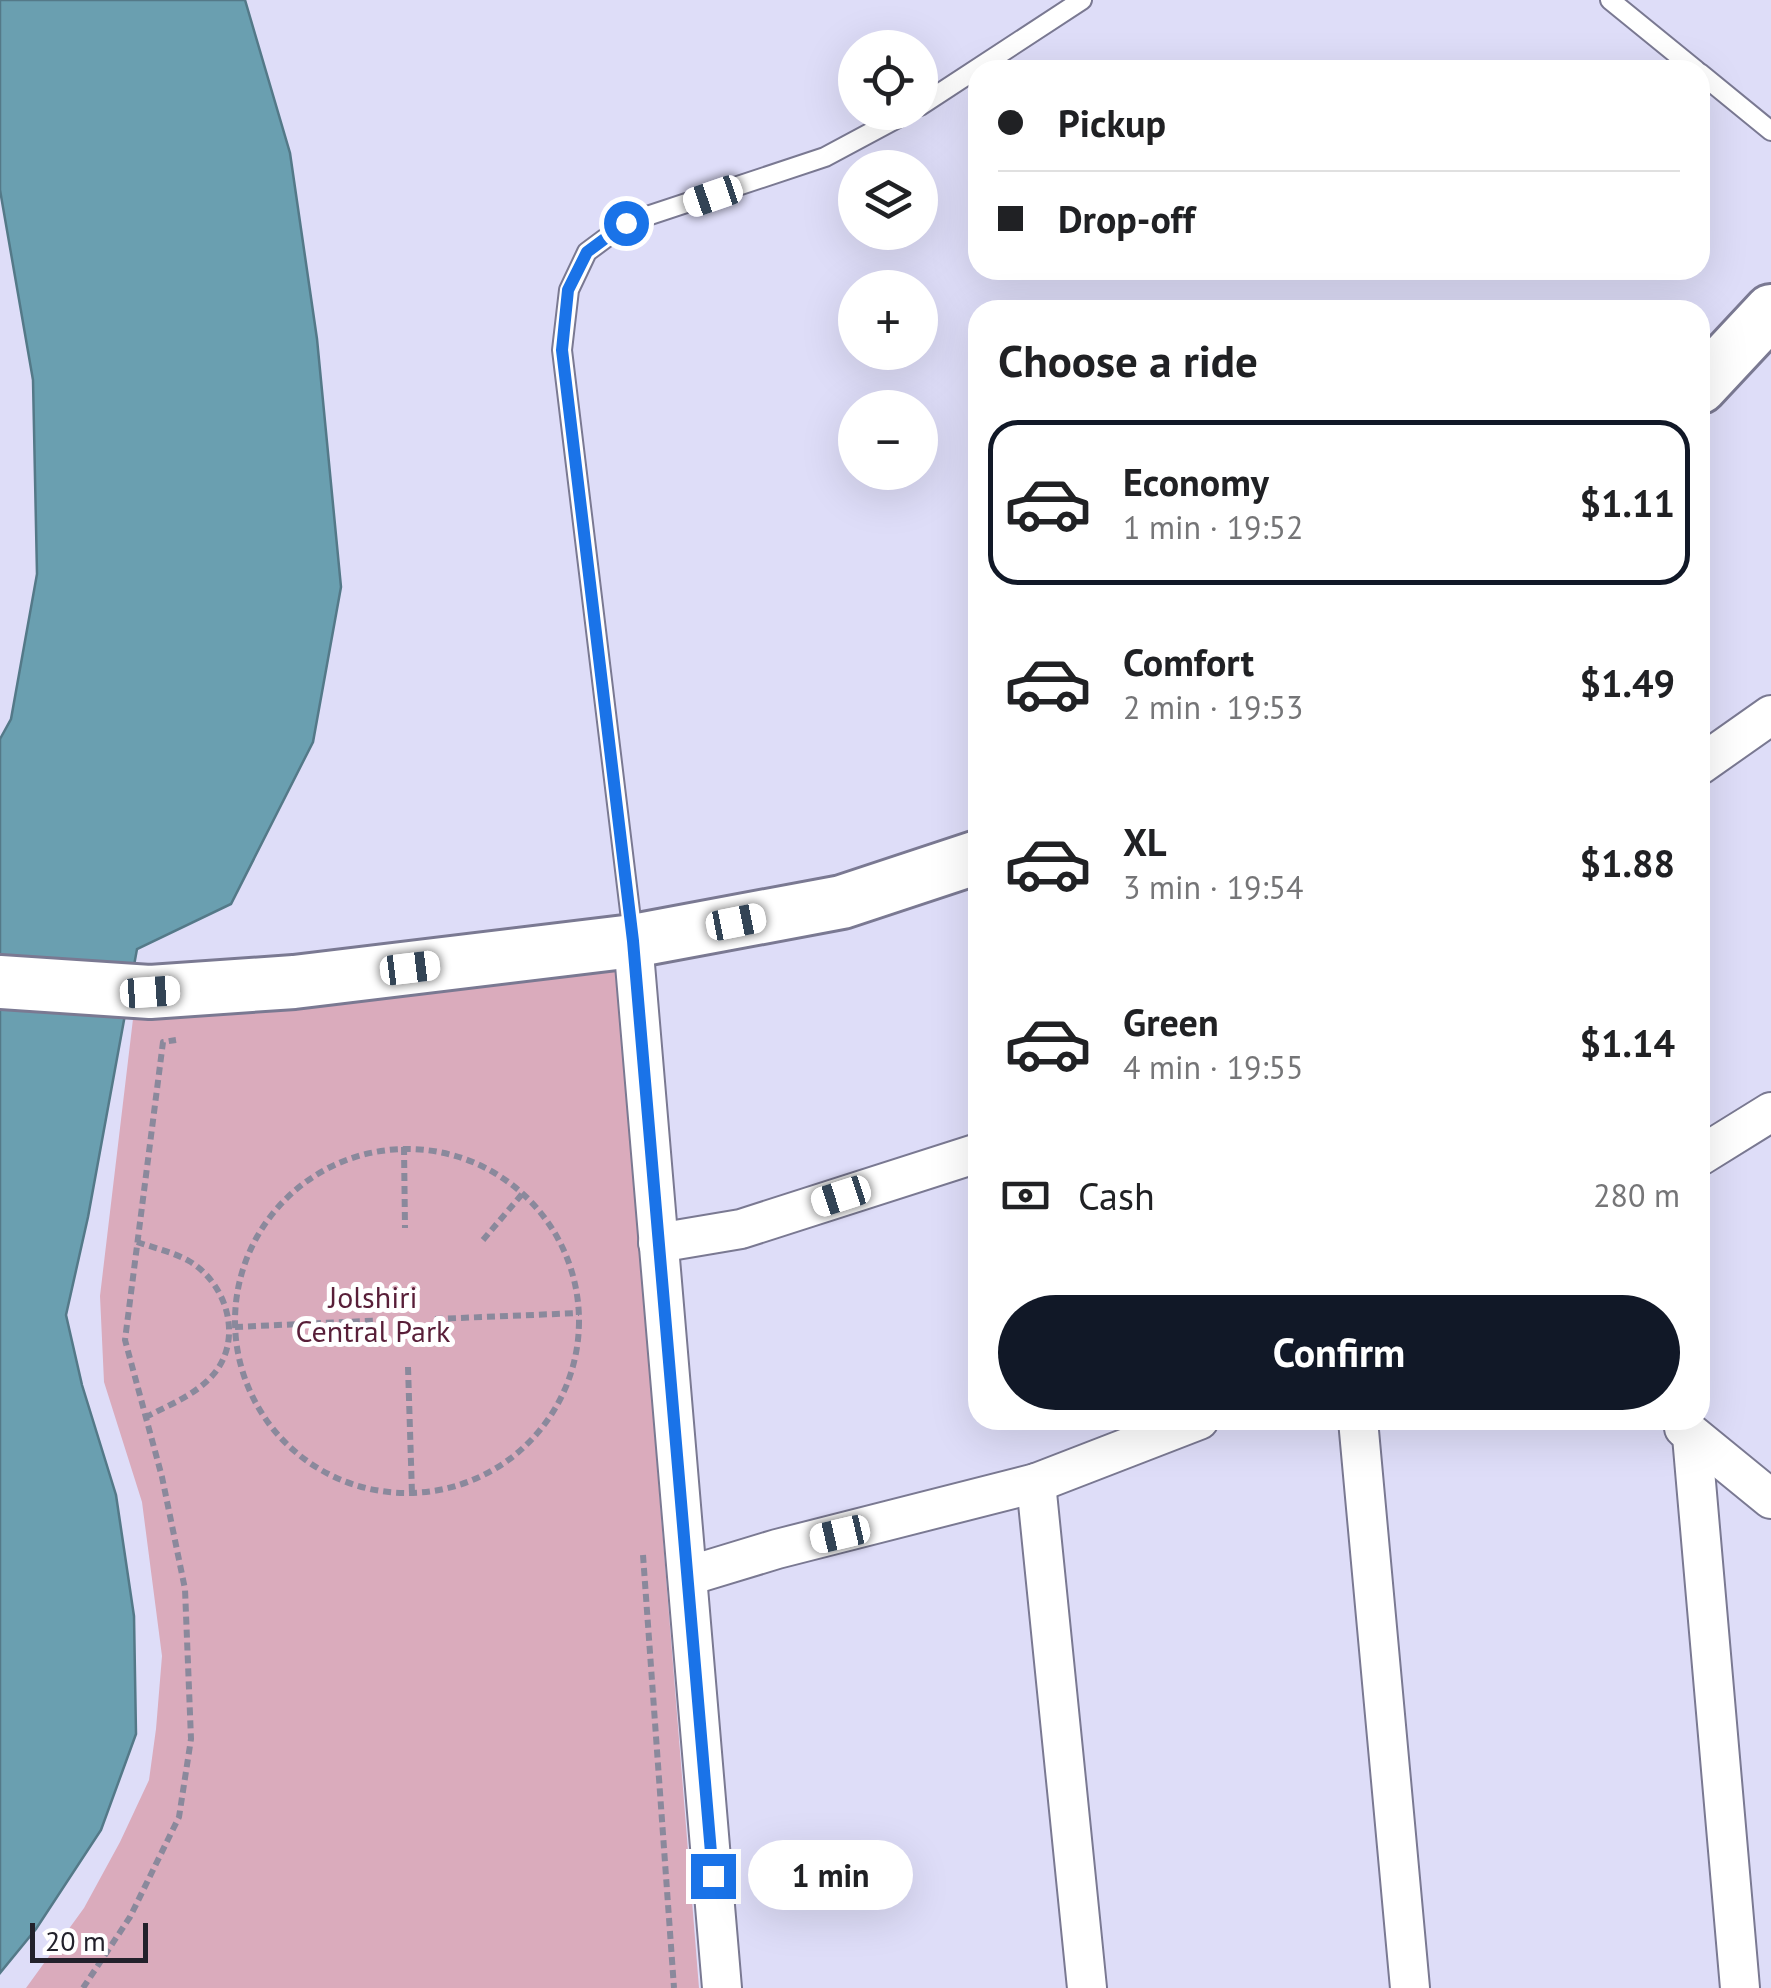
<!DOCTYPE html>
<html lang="en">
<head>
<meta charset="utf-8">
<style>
  :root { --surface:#fff; --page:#f2f2f2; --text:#202124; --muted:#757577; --line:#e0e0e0; --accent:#111827 }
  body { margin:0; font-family:"PT Sans",sans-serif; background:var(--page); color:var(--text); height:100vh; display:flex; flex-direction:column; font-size:38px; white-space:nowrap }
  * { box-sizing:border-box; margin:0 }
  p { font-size:32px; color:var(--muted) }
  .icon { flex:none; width:55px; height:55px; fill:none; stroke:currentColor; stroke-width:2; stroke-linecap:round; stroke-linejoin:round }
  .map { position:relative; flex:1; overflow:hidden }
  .details { position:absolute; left:968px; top:300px; width:742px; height:1130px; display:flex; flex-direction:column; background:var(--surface); border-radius:30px; box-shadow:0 10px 40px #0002 }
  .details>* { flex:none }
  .banner { position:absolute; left:968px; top:60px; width:742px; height:220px; border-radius:30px; box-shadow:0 10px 40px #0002; display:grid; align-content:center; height:220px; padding:0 30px; background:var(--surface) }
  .tools { position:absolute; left:838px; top:30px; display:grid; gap:20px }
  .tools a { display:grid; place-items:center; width:100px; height:100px; border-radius:50%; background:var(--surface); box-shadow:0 10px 40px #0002; font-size:50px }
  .scale { position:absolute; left:30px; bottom:25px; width:118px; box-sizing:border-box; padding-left:10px; border:5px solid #22212b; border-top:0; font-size:28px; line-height:35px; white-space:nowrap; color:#22212b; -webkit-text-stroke:8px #fff; paint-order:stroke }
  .end { position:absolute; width:45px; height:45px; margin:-22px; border:12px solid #1a73e8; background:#fff; box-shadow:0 0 0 5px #fff }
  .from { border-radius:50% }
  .bubble { position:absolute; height:70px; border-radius:35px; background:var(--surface); box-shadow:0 10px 40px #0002; font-size:32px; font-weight:700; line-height:70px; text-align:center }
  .car { position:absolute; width:30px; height:60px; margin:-30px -15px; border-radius:12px; box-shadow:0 0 8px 2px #0007; background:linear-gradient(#fff 24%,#345 0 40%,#fff 0 76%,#345 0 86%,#fff 0) }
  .banner b { display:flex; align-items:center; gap:35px; height:95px; font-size:38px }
  .banner b+b { border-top:2px solid var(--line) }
  .banner i { width:25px; height:25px; background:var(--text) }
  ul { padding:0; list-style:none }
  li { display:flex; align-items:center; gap:30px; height:165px; margin:0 20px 15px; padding:0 10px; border:5px solid transparent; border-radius:30px }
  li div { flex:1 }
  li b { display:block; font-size:38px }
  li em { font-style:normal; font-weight:700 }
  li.selected { border-color:var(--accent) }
  li>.icon { width:90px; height:90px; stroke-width:1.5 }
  h2 { padding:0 30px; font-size:45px; line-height:120px }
  .pay { display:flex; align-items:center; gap:25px; height:110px; padding:0 30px; font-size:38px }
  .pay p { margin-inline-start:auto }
  .cta { display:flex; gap:20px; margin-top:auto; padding:20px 30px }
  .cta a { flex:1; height:115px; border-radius:60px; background:var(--accent); color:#fff; font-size:40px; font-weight:700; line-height:115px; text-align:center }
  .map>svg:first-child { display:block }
  .green { fill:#daabbc }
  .water { fill:#6a9fb0; stroke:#547988; stroke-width:2.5 }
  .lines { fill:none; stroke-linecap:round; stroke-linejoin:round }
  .lane-casing { stroke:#7a7992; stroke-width:22 }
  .street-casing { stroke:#7a7992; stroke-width:42 }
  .secondary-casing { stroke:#7a7992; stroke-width:58 }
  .path { stroke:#8a899c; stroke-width:6; stroke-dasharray:8 5; stroke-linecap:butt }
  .lane { stroke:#fff; stroke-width:18 }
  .street { stroke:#fff; stroke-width:38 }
  .secondary { stroke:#fff; stroke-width:52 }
  .route { stroke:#1a73e8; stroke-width:12 }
  .labels { text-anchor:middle; stroke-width:10; stroke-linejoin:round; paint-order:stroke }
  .park-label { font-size:30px; fill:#581e38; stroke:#fff }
</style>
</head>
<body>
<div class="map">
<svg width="1771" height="1988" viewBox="0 0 1771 1988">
  <rect width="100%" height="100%" fill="#deddf8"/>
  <!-- green -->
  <path class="green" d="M616,954L699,1988H26L84,1908L120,1842L149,1780L156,1729L162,1656L142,1502L104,1382L100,1296L133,1019Z"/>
  <!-- water -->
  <path class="water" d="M0,0H245L290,153L317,339L341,587L313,742L231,904L137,949L88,1217L66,1315L82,1385L116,1495L134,1616L136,1734L101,1830L36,1929L0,1973V739L11,719L37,574L33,380L0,190Z"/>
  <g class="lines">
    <defs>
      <g id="lane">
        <path d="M1610,0L1696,70"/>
        <path d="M1700,73L1771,131"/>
        <path d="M920,106L1082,0"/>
        <path d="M633,936L562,350L569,290L587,252L626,223L825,157L909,112"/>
      </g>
      <g id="street">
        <path d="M1700,765L1771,715"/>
        <path d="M633,941L722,1988"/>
        <path d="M1700,1156L1771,1112"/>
        <path d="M658,1243L741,1229L978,1153"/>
        <path d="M1358,1420L1410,1988"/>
        <path d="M1684,1428L1771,1499"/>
        <path d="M1692,1436L1740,1988"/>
        <path d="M1036,1483L1087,1988"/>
        <path d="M688,1576L777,1549L1036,1483L1199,1420"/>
      </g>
      <g id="secondary">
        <path d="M1700,387L1771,311"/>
        <path d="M0,982L150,992L294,982L633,941L842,902L978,857"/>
      </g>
    </defs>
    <!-- lane casing -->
    <use href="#lane" class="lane-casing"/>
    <!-- street casing -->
    <use href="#street" class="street-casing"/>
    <!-- secondary casing -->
    <use href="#secondary" class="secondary-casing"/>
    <!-- path -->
    <g class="path">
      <path d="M404,1147L405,1228"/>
      <circle cx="407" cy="1321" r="172"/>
      <path d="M483,1240L523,1193"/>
      <path d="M137,1242C154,1248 173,1252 189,1261C228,1284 244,1341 212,1376C195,1395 169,1405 146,1417"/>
      <path d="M435,1319L579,1313"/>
      <path d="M235,1327L389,1320"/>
      <path d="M408,1367L412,1494"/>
      <path d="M643,1555L674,1988"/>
      <path d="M83,1988L130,1917L179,1817L191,1739L185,1589L162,1477L125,1340L163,1042L176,1040"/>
    </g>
    <!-- lane -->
    <use href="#lane" class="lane"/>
    <!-- street -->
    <use href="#street" class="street"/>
    <!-- secondary -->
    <use href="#secondary" class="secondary"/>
  </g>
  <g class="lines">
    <!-- route -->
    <path class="route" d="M626,223L587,252L568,290L562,350L633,941L713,1876"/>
  </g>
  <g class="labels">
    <!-- park labels -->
    <g class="park-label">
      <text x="373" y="1308">Jolshiri<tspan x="373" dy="34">Central Park</tspan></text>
    </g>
  </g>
</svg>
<div class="tools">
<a><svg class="icon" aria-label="locate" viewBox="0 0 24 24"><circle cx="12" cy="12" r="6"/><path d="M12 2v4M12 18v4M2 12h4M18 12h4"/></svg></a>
<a><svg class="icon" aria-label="layers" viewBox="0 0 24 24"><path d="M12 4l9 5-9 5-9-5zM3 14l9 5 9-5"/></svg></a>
<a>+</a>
<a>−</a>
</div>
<div class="scale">20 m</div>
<i class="end from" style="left:626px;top:223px"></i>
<i class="end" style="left:713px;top:1876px"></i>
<div class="bubble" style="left:748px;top:1840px;width:165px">1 min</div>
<i class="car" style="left:713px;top:196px;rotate:251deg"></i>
<i class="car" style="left:736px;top:922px;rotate:79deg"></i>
<i class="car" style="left:410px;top:968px;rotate:83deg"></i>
<i class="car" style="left:150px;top:992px;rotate:86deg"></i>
<i class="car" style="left:841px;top:1196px;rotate:252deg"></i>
<i class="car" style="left:840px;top:1534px;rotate:257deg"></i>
<div class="banner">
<b><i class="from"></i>Pickup</b>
<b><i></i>Drop-off</b>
</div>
<section class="details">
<h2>Choose a ride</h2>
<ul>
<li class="selected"><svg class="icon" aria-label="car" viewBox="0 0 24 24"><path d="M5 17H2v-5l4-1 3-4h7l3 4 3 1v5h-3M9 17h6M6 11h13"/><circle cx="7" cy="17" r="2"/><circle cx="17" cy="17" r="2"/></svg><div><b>Economy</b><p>1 min · 19:52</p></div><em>$1.11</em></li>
<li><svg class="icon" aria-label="car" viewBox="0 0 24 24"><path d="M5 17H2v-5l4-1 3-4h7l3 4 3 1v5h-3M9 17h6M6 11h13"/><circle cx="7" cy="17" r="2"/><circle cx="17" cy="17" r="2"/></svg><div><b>Comfort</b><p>2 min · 19:53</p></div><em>$1.49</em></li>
<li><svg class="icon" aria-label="car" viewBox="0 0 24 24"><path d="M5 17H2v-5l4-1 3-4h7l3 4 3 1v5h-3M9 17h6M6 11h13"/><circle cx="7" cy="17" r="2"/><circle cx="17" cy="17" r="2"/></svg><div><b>XL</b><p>3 min · 19:54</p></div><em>$1.88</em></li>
<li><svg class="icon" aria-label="car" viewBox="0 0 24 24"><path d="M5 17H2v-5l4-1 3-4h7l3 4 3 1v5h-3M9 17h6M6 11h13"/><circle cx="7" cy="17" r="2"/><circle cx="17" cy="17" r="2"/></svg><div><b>Green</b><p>4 min · 19:55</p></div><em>$1.14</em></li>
</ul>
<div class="pay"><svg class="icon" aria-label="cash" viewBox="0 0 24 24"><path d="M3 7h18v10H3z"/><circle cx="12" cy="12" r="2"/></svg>Cash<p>280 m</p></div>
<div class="cta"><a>Confirm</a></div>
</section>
</div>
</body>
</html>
